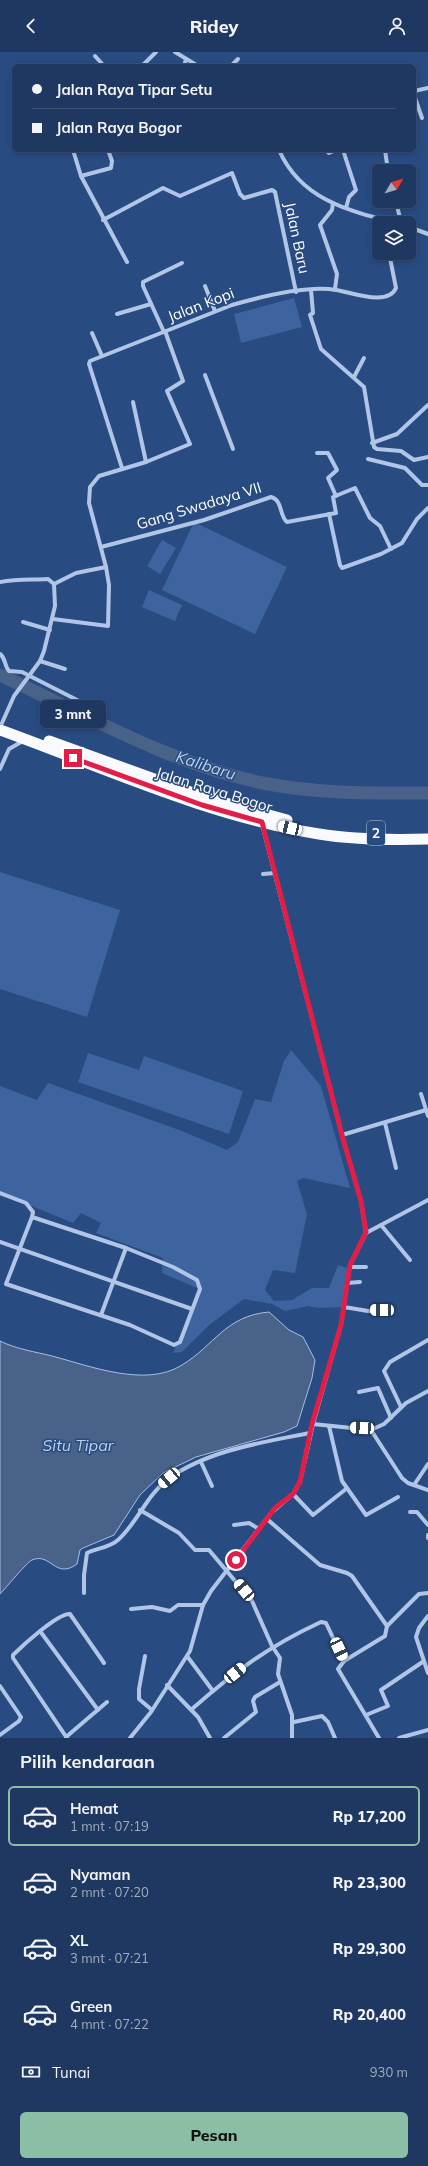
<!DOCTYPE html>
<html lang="id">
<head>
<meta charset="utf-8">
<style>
  :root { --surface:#1e3861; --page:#2b436a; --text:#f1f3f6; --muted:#a1acbd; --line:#3c5276; --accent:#8abfa5 }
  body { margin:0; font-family:Mulish,sans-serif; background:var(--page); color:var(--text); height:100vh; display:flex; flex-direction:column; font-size:15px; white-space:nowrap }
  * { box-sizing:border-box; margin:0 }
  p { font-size:13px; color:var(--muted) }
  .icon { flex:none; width:22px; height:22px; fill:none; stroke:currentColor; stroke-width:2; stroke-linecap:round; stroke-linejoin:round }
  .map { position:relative; height:1686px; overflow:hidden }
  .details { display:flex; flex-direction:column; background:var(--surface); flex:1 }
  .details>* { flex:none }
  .hud { position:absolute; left:12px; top:12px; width:404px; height:88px; border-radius:6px; box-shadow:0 2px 6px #0003,0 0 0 1px var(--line); display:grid; align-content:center; height:88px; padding:0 20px; background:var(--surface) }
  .needle { width:26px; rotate:52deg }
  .buttons { position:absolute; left:372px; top:112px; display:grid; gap:8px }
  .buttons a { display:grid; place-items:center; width:44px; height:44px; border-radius:6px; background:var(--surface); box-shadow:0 2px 6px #0003,0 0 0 1px var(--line); font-size:20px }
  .end { position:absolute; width:18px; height:18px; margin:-9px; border:5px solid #e11d48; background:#fff; box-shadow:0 0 0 2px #fff }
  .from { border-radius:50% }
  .bubble { position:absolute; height:28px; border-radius:6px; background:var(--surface); box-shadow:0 2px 6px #0003,0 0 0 1px var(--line); font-size:13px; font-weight:800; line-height:28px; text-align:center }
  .car { position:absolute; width:12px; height:24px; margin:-12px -6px; border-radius:5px; box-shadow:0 0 3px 1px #0007; background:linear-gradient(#fff 24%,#345 0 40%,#fff 0 76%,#345 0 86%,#fff 0) }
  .hud b { display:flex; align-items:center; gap:14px; height:38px; font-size:15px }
  .hud b+b { border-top:1px solid var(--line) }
  .hud i { width:10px; height:10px; background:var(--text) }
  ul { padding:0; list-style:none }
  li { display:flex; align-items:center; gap:12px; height:60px; margin:0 8px 6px; padding:0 12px; border:2px solid transparent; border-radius:6px }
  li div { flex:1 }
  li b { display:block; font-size:15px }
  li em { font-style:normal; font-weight:800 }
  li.selected { border-color:var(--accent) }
  li>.icon { width:36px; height:36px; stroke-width:1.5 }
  h2 { padding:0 20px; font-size:18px; line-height:48px }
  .pay { display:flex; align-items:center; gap:10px; height:44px; padding:0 20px; font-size:15px }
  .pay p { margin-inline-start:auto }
  .primary-button { display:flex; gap:8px; margin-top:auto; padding:8px 20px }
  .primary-button a { flex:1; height:46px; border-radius:6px; background:var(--accent); color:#111; font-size:16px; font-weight:800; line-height:46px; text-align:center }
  header { display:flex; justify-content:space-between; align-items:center; height:52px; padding:0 20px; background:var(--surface); font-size:18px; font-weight:800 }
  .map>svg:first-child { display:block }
  .green { fill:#3d649f }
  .water { fill:#496289; stroke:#a6c0e6 }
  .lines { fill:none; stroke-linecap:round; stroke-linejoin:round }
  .river { stroke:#496289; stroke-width:13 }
  .minor { stroke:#b1c6e6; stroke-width:4 }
  .trunk { stroke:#f8fafe; stroke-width:11 }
  .route { stroke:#e11d48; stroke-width:5 }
  .labels { text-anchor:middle; stroke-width:3; stroke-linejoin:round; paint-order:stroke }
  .shield { fill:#284b81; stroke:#bec9d9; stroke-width:1 }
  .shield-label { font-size:14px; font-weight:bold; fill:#fff }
  .street-label { font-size:15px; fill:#fff; stroke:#284b81 }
  .water-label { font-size:16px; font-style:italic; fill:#bcd0ee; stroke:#284b81 }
</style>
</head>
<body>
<header><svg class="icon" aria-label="back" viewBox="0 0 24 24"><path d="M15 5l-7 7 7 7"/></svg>Ridey<svg class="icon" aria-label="person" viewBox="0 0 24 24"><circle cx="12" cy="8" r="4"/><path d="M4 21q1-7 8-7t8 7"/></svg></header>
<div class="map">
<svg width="428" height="1686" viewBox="0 0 428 1686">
  <rect width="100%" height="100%" fill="#284b81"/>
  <!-- green -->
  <g class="green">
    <path d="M294,246L302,275L241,291L234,262Z"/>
    <path d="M194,470L287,515L255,582L162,538Z"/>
    <path d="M162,488L176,496L160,522L147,514Z"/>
    <path d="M149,538L182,553L175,569L142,555Z"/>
    <path d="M0,820L120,858L87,965L0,937Z"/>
    <path d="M291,998L321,1034L350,1136L303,1126L297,1129L307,1162L295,1221L273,1218L265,1238L274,1249L292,1248L312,1236H329L338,1213L348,1216L342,1255L318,1256L308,1254L285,1259L272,1252L244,1247L208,1274L182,1300L173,1301L199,1237L162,1221L163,1206L96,1181L101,1171L81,1161L73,1171L0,1141V1034L37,1048L48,1031L182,1079L227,1098L238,1090L255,1047L271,1050L284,1009Z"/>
    <path d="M88,1001L139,1018L144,1004L243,1039L229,1082L78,1030Z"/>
  </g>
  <!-- water -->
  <path class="water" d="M269,1260L289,1278L303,1285L315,1308L312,1326L297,1374L284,1380L196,1405L163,1421L140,1443L114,1483L83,1496L80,1498L77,1512C55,1528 51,1500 32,1508C26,1511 6,1536 0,1542V1289C16,1297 36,1300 52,1304C90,1314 146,1336 182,1313C215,1293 225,1264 269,1260Z"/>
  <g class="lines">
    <!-- river -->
    <path class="river" d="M0,623C86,663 174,714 268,732C321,742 375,741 428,741"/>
    <!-- minor -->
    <g class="minor">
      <path d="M175,0L198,14"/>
      <path d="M95,4L104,14"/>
      <path d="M142,14L156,0"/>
      <path d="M184,14L186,7"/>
      <path d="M231,14L238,7"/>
      <path d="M414,39L428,36"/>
      <path d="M414,43L422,66"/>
      <path d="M73,98L81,124L127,210"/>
      <path d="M279,98C301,148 349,159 397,171"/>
      <path d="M326,98L329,101L336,98"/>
      <path d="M343,98L356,138L349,145L346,156"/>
      <path d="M385,98L388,119"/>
      <path d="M81,124L111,116L112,109L108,98"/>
      <path d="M396,149L401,171"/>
      <path d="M333,151L332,158L320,173L337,222L335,237"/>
      <path d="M103,168L163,136L180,144L232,121L240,142L244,146L272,138L275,140L296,240"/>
      <path d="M409,175L428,182"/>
      <path d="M205,234L215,259"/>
      <path d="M311,238L313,261L310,263L321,297L364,335L374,395L377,397L401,399L414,408L428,405"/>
      <path d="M117,262L151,252"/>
      <path d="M164,280L143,234V230L182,211"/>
      <path d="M92,281L102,304"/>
      <path d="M205,323L233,397"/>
      <path d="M354,325L364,306"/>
      <path d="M133,350L146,410"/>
      <path d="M372,391L397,382L428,353"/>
      <path d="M317,401H328L337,418L328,426L336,444"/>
      <path d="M368,407L405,416L422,433H428"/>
      <path d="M122,416L89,312L90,309L232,253C260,245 307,233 336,238C351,240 388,255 396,236L389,201"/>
      <path d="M329,462L340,513L342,516L381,502L402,491L417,467L428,456"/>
      <path d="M101,495L204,468L271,445C283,448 279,464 287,470L336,461L333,445L355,436L370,466L380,474L391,497"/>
      <path d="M0,530C17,527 31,528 48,527L54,532"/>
      <path d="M54,532L76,521L106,515"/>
      <path d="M53,567L108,574L109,533L106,515L89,451L90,435L99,424L146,410L190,392L167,339L183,329L165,279"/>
      <path d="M23,570L50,578"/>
      <path d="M0,602C6,606 4,614 9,619L22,620L83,651"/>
      <path d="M40,609L65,617"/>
      <path d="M2,671L14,644L40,609L44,599L55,554L54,532"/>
      <path d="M0,717L9,697L23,689"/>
      <path d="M262,772L342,1083L361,1149L366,1181"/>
      <path d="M263,822L275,821"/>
      <path d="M421,1042L428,1064"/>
      <path d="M385,1071L396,1116"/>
      <path d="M342,1083L426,1058"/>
      <path d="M0,1141L26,1151L33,1160L32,1165L126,1196L173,1215L197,1228L200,1237L180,1290L174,1293L130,1273L6,1232L32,1165"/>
      <path d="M381,1173L410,1208"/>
      <path d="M366,1181L428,1148"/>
      <path d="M0,1190L192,1257"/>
      <path d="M350,1215H366"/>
      <path d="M347,1231L360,1230"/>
      <path d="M344,1255L368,1259L383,1258"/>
      <path d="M101,1263L126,1196"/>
      <path d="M359,1340L378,1336L391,1366"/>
      <path d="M401,1355L384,1319L390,1310L428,1288"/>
      <path d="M313,1372L371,1378L384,1372L406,1351L428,1339"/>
      <path d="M329,1374L342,1429L366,1463L398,1445"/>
      <path d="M371,1378L402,1426L408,1431L428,1438"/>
      <path d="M201,1410L212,1434"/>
      <path d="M414,1433L428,1412"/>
      <path d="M293,1442L313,1463L346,1437"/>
      <path d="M140,1458L179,1481L195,1498H209L252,1549L272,1594L280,1606L278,1622L292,1663V1686"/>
      <path d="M410,1460H417L428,1473"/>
      <path d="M267,1467L320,1513L347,1521L352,1524L387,1574"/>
      <path d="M234,1473L249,1471L259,1477"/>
      <path d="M428,1483V1486"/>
      <path d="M84,1541V1523L87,1501C97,1496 109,1496 118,1488C138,1470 146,1444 168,1427C208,1398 264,1390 310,1381"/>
      <path d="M131,1557L152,1555L170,1559L178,1553H203"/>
      <path d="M428,1564L419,1576L416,1585L428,1621"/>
      <path d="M387,1574L419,1542L428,1541"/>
      <path d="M40,1579L98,1658"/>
      <path d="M145,1604L139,1637V1647L152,1658"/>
      <path d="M187,1604L213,1639"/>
      <path d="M167,1633L198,1665L210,1686"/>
      <path d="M0,1634L21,1665L19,1669L0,1683"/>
      <path d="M192,1657C234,1620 269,1594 321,1570L326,1571L344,1609"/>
      <path d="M366,1663L388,1654L381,1638L424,1609"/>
      <path d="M294,1670L322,1664L328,1670L335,1686"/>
      <path d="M66,1685L107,1650"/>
      <path d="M67,1686L13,1606V1603C22,1594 58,1561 70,1562L104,1611"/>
      <path d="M130,1686L151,1660L190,1599L203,1553L211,1539L271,1461L293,1442L300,1430L313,1372L341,1273L350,1213L366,1181"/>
      <path d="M224,1686L256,1660L253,1649L255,1645L280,1630"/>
      <path d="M379,1686L338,1617L344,1609L385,1584L387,1574"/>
      <path d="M399,1686L428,1678"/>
    </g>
    <!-- trunk -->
    <g class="trunk">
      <path d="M0,678C105,716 208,764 319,782C355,788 392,788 428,787"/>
      <path d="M49,689L204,745L287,768"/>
    </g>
  </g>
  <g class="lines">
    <!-- route -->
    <path class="route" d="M73,706L202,753L262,770L342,1083L361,1149L366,1180L350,1213L341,1273L312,1372L300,1430L293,1442L275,1456L236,1508"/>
  </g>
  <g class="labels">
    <!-- shield labels -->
    <rect class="shield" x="367" y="769" width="18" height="24" rx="3"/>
    <g class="shield-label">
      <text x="376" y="786">2</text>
    </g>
    <!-- street labels -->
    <g class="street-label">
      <text transform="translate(297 186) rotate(78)" y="5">Jalan Baru</text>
      <text transform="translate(201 253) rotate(-21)" y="5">Jalan Kopi</text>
      <text transform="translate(199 454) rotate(-17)" y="5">Gang Swadaya VII</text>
      <text transform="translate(214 738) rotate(17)" y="5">Jalan Raya Bogor</text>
    </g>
    <!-- water labels -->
    <g class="water-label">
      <text transform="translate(206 713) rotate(18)" y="6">Kalibaru</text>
      <text x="78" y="1399">Situ Tipar</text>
    </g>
  </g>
</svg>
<div class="buttons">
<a><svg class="needle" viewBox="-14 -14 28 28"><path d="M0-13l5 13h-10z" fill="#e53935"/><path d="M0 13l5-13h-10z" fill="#a1acbd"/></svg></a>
<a><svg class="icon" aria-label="layers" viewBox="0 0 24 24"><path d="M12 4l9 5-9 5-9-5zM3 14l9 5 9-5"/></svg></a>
</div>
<i class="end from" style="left:236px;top:1508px"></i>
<i class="end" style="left:73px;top:706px"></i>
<div class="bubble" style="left:40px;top:648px;width:66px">3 mnt</div>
<i class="car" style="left:290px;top:776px;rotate:283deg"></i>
<i class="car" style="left:382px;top:1258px;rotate:271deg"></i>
<i class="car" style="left:362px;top:1376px;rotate:273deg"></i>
<i class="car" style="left:169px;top:1426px;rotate:230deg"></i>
<i class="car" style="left:244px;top:1538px;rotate:320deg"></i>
<i class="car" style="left:339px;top:1597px;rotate:155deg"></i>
<i class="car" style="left:235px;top:1621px;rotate:51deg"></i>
<div class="hud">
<b><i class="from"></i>Jalan Raya Tipar Setu</b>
<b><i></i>Jalan Raya Bogor</b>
</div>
</div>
<section class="details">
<h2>Pilih kendaraan</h2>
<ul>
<li class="selected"><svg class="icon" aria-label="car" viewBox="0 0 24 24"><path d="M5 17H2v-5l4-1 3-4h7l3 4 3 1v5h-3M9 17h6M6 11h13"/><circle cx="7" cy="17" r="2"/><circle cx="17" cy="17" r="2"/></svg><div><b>Hemat</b><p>1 mnt · 07:19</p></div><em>Rp 17,200</em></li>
<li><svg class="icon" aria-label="car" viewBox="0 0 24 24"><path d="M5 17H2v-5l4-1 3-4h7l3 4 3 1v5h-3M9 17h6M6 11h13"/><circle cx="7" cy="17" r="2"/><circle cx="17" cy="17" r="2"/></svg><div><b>Nyaman</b><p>2 mnt · 07:20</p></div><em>Rp 23,300</em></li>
<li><svg class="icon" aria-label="car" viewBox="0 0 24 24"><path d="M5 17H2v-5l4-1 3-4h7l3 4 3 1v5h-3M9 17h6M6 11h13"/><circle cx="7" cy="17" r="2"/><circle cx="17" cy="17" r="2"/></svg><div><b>XL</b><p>3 mnt · 07:21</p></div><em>Rp 29,300</em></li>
<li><svg class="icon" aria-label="car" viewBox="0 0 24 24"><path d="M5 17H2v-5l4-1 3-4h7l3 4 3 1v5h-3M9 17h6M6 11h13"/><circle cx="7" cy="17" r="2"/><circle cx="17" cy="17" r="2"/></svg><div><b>Green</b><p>4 mnt · 07:22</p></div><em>Rp 20,400</em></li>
</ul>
<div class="pay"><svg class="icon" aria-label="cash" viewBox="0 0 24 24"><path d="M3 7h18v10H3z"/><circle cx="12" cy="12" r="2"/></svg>Tunai<p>930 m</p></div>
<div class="primary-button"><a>Pesan</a></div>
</section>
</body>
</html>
